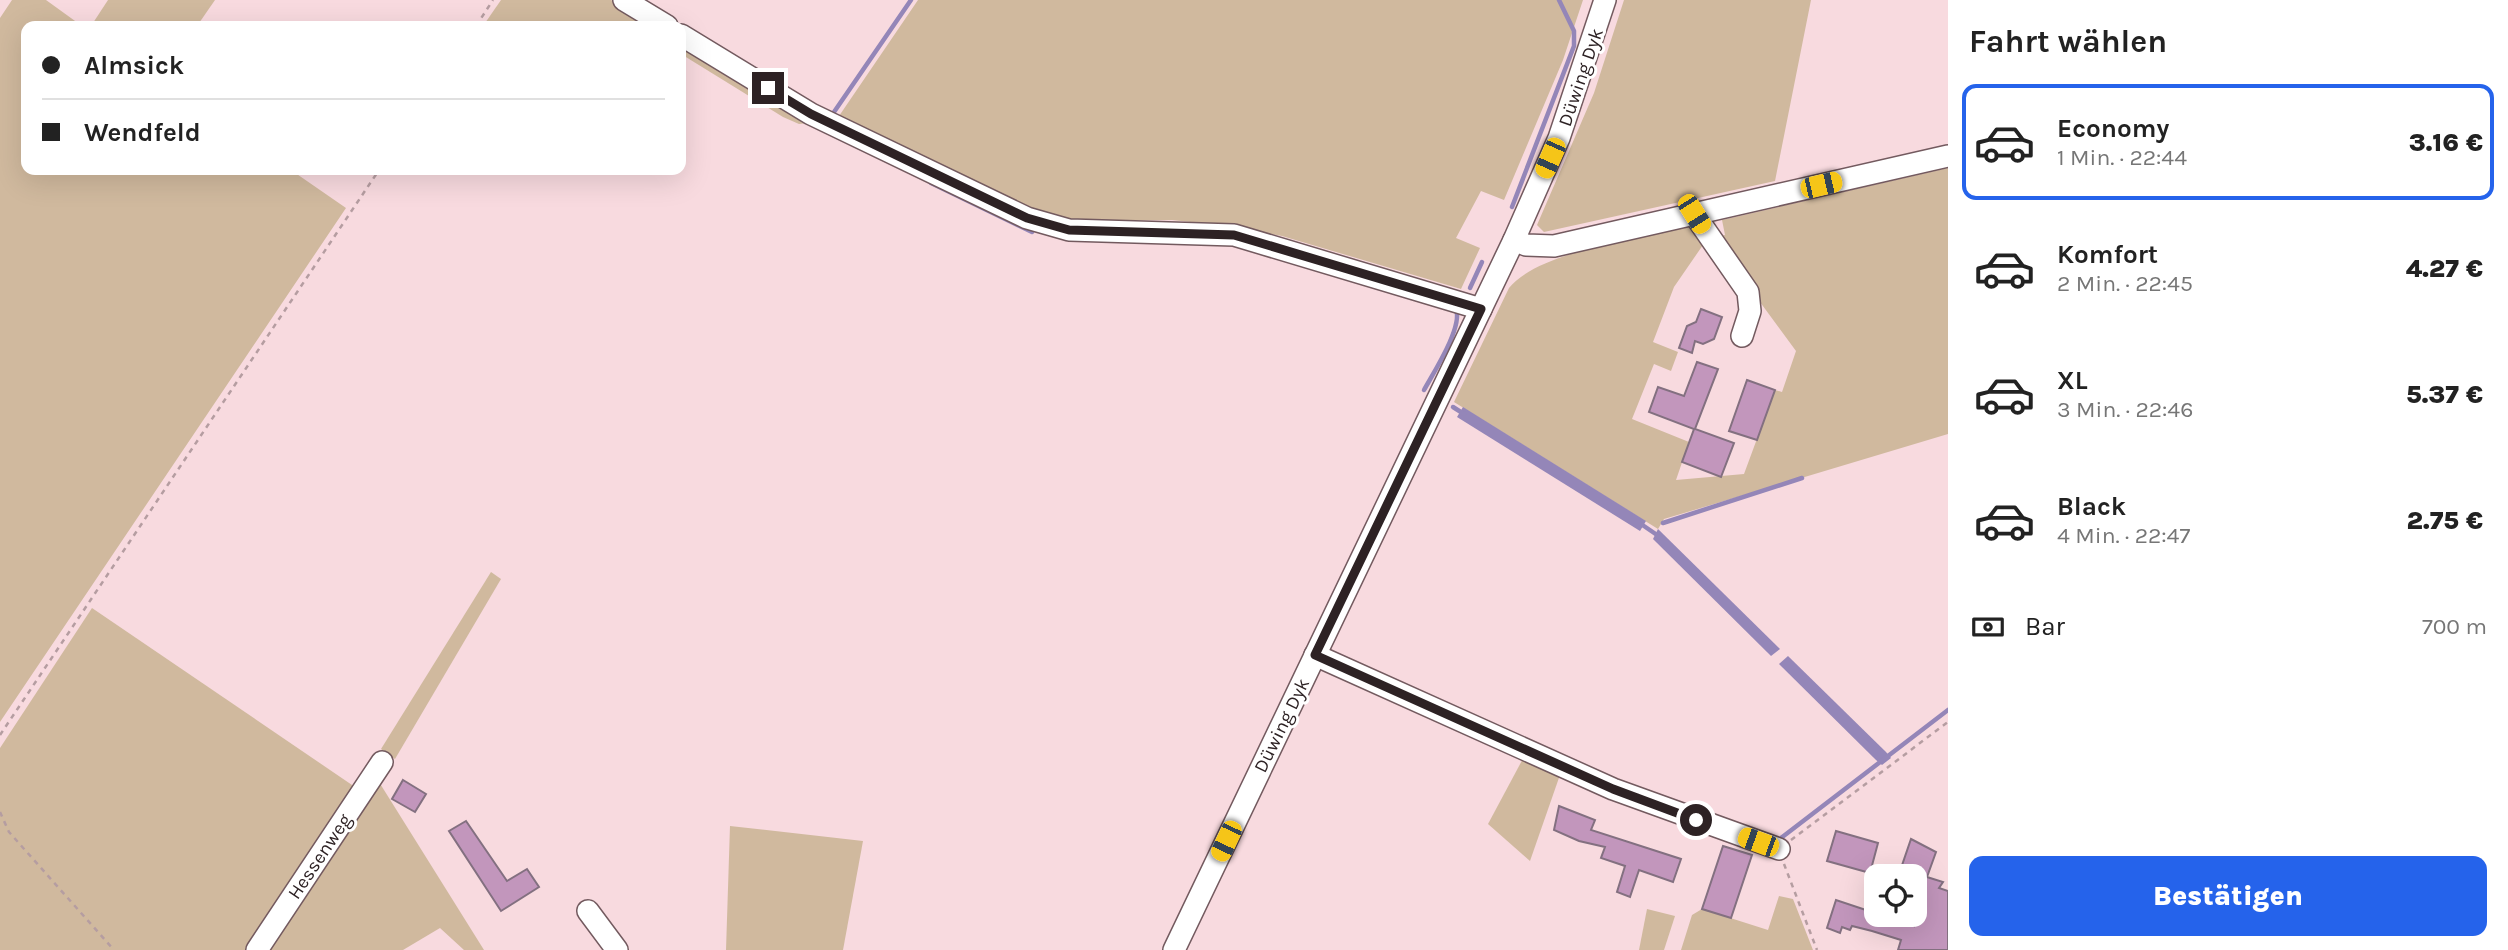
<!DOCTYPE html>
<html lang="de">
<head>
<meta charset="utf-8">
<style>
  :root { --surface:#fff; --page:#f2f2f2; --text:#222; --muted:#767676; --line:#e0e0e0; --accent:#2563eb }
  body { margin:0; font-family:Karla,sans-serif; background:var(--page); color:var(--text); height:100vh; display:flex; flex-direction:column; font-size:26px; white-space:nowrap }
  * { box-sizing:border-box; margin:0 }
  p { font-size:23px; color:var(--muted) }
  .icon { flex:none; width:38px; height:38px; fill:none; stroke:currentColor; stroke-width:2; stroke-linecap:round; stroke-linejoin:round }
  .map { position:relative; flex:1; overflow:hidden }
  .drawer { display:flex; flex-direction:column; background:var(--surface); width:560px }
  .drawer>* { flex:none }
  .banner { position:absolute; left:21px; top:21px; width:665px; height:154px; border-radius:14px; box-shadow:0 7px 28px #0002; display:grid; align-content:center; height:154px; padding:0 21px; background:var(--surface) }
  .controls { position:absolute; left:1864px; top:864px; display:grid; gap:14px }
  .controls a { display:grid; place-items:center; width:63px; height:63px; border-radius:14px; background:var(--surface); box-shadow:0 7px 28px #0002; font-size:35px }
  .end { position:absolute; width:32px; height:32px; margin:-16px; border:9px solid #2d2224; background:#fff; box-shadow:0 0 0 4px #fff }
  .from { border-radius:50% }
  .car { position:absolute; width:21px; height:42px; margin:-21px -10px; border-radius:9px; box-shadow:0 0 5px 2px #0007; background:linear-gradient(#f5c518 24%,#345 0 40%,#f5c518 0 76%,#345 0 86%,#f5c518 0) }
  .banner b { display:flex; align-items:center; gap:24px; height:66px; font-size:26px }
  .banner b+b { border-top:2px solid var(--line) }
  .banner i { width:18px; height:18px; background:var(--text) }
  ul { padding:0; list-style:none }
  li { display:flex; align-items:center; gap:21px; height:116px; margin:0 14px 10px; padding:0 7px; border:4px solid transparent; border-radius:14px }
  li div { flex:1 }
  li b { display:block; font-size:26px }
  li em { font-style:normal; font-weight:800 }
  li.on { border-color:var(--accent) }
  li>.icon { width:63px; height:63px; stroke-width:1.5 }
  h2 { padding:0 21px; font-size:32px; line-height:84px }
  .pay { display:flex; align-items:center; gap:18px; height:77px; padding:0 21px; font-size:26px }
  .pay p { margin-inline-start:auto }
  .primary-button { display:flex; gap:14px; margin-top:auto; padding:14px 21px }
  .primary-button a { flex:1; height:80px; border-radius:14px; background:var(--accent); color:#fff; font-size:28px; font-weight:800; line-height:80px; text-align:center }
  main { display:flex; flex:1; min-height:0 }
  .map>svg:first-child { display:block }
  .green { fill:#d0b99e }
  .water { fill:#9486b8 }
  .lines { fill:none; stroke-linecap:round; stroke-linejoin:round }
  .stream { stroke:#9486b8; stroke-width:4.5 }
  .building { fill:#c296bc; stroke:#837080; stroke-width:2 }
  .minor-casing { stroke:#735a5f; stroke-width:24 }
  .path { stroke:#b59da1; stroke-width:2.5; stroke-dasharray:5 5; stroke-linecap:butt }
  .minor { stroke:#fff; stroke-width:21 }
  .route { stroke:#2d2224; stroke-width:9 }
  .labels { text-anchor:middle; stroke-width:6; stroke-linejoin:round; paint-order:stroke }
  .street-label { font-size:19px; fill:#2d2224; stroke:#fff }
</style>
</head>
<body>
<main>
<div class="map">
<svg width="1948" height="950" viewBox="0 0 1948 950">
  <rect width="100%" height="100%" fill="#f8dadf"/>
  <!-- green -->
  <g class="green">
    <path d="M12,0H46L82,26H26V170H291L346,208L0,722V18Z"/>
    <path d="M108,0H215L197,26H91Z"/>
    <path d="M501,0H611L655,26H483Z"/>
    <path d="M918,0H1583L1563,60L1504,200L1481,191L1456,238L1480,248L1461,289L1282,236L1236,227L1172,220L1066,221L1017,207L837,119Z"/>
    <path d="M1624,0H1811L1775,181L1544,232L1537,225L1594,93Z"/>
    <path d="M681,42L809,123L799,124L783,117L681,54Z"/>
    <path d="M1948,168V434L1664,519L1658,529L1454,402L1509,288C1538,251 1646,237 1694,226L1705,242L1674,287L1653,342L1678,352L1671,371L1654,364L1632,419L1689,442L1676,480L1744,474L1775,390L1782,392L1796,351L1713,238L1725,235L1722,220Z"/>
    <path d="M491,572L501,579L395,759L381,749Z"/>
    <path d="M92,608L355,787L248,950H0V748Z"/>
    <path d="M1526,753L1561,772L1530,861L1488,824Z"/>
    <path d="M379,782L484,950H464L440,928L403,950H268Z"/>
    <path d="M730,826L863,841L843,950H726Z"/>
    <path d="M1779,896L1793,899L1813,950H1681L1692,915L1702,909L1768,930Z"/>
    <path d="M1647,909L1675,916L1664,950H1639Z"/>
  </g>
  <!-- water -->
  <g class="water">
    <path d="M1463,407L1646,521L1640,531L1457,417Z"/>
    <path d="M1658,529L1780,649L1771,656L1653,539Z"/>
    <path d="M1788,656L1886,752L1891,758L1882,765L1876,760L1779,664Z"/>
  </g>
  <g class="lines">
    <!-- stream -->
    <g class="stream">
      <path d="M834,112L911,0"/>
      <path d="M931,183L1032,232"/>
      <path d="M1512,207L1574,46V31L1559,0"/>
      <path d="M1470,288L1482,262"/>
      <path d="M1424,390C1434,372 1463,327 1456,309"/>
      <path d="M1453,407L1464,414"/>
      <path d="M1663,523L1802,478"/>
      <path d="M1641,524L1660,537"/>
      <path d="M1781,838L1948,710"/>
    </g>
  </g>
  <!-- building -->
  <g class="building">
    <path d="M1701,309L1722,317L1714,339L1703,344L1695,341L1692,353L1679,348L1687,326L1696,322Z"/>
    <path d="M1697,362L1718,369L1695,429L1734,443L1721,477L1682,462L1694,429L1649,412L1658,387L1684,396Z"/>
    <path d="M1747,380L1775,390L1757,440L1729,431Z"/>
    <path d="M403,780L426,794L415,812L392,799Z"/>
    <path d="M1559,806L1595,820L1591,830L1681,859L1673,882L1639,870L1630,897L1617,892L1625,866L1601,858L1605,847L1579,841L1554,830Z"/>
    <path d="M466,821L507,881L527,869L539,887L501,911L449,831Z"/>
    <path d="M1836,831L1878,843L1870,873L1827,861Z"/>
    <path d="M1911,839L1936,852L1927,877L1943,882L1939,888L1948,891V950H1898L1901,940L1872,931L1852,926L1850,930L1842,927L1840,933L1827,928L1836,900L1914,926V877H1898Z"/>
    <path d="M1723,846L1752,855L1731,918L1702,909Z"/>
  </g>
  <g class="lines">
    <defs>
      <g id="minor">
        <path d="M624,0L667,26"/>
        <path d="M681,35L811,114L1027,218L1069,230L1234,235L1481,309"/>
        <path d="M1694,214L1748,292L1750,311L1742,336"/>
        <path d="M1514,240L1526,245L1554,246L1948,156"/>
        <path d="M1315,655L1613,789L1779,849"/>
        <path d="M588,911L617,950"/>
        <path d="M257,950L382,762"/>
        <path d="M1174,950L1514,240L1559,138L1605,0"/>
      </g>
    </defs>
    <!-- minor casing -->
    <use href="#minor" class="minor-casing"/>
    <!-- path -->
    <g class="path">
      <path d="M476,26L493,0"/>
      <path d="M0,735L379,170"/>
      <path d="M0,812L9,832L114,950"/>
      <path d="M1791,840L1948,722"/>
      <path d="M1784,864L1817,950"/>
    </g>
    <!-- minor -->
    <use href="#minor" class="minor"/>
  </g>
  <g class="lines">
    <!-- route -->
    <path class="route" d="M768,88L811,114L1027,218L1069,230L1234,235L1481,309L1315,655L1613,789L1696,820"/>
  </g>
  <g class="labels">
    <!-- street labels -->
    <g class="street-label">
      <text transform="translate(1580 77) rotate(-71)" y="7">Düwing Dyk</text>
      <text transform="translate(1281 725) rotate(-64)" y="7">Düwing Dyk</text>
      <text transform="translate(319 856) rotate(-56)" y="7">Hessenweg</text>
    </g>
  </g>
</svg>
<div class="controls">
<a><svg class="icon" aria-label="locate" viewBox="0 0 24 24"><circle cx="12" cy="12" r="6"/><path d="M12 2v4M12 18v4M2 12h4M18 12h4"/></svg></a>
</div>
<i class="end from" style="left:1696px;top:820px"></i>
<i class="end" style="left:768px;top:88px"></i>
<i class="car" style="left:1550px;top:158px;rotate:204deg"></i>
<i class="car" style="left:1821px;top:185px;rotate:77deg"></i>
<i class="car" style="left:1694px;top:214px;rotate:148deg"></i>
<i class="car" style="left:1226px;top:841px;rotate:205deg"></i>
<i class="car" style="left:1758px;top:842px;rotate:290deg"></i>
<div class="banner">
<b><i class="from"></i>Almsick</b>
<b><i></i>Wendfeld</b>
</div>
</div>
<section class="drawer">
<h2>Fahrt wählen</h2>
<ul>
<li class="on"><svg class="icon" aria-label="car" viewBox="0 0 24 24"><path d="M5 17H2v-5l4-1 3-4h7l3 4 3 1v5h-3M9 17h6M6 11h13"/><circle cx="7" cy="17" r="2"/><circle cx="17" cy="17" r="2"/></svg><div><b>Economy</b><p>1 Min. · 22:44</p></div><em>3.16 €</em></li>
<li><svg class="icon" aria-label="car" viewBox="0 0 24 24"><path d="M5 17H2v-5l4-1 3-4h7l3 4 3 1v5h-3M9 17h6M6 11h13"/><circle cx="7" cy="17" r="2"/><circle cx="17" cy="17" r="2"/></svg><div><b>Komfort</b><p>2 Min. · 22:45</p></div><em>4.27 €</em></li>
<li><svg class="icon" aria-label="car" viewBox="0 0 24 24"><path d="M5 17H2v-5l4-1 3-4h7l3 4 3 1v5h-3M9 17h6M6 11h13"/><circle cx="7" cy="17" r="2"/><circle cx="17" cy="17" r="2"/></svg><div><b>XL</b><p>3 Min. · 22:46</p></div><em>5.37 €</em></li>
<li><svg class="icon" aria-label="car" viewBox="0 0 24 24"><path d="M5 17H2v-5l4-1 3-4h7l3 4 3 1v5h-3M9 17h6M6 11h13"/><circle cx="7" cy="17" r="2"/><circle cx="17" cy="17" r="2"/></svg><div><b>Black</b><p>4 Min. · 22:47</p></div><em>2.75 €</em></li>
</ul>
<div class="pay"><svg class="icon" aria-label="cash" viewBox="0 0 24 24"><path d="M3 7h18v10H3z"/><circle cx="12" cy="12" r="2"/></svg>Bar<p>700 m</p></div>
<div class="primary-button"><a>Bestätigen</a></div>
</section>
</main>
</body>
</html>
